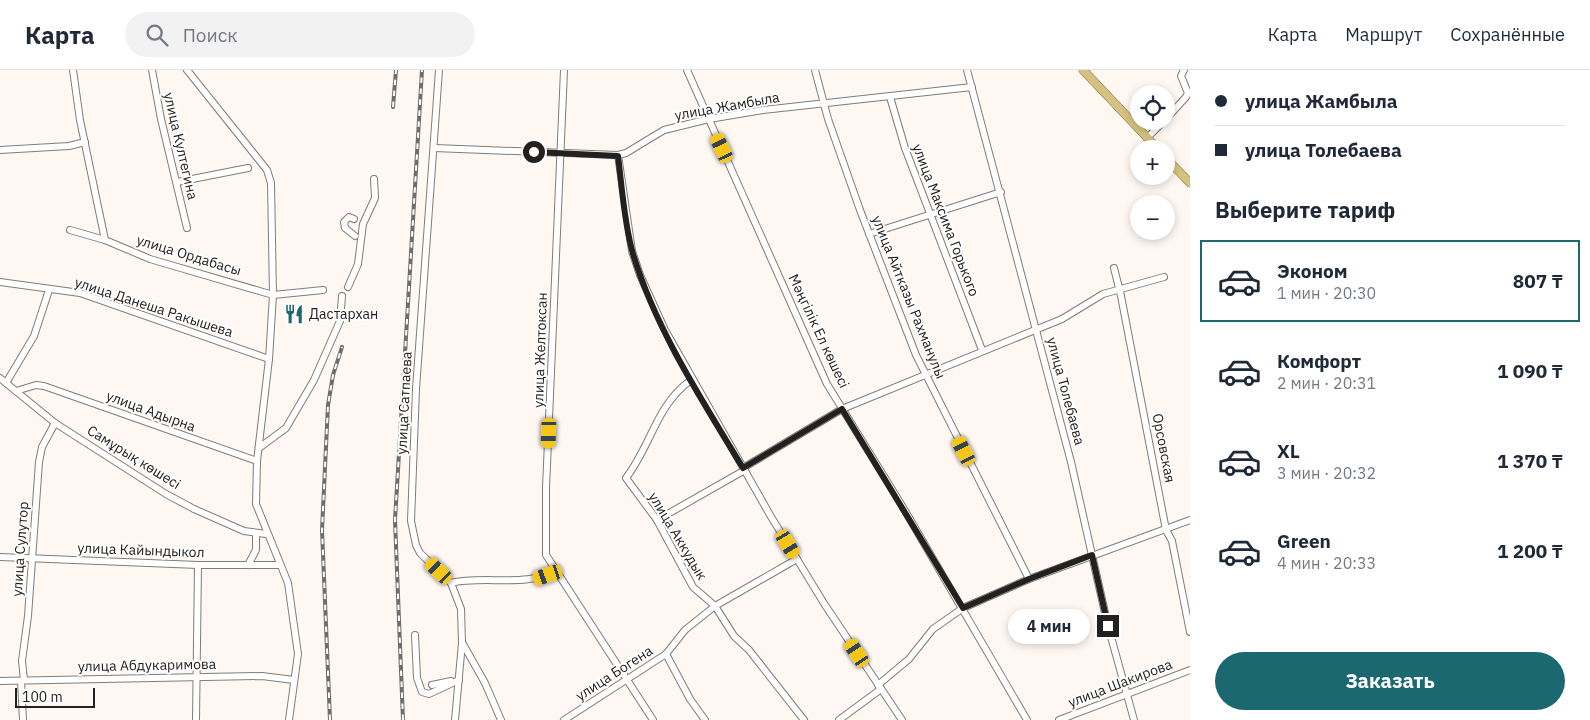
<!DOCTYPE html>
<html lang="ru">
<head>
<meta charset="utf-8">
<style>
  :root { --surface:#fff; --page:#f2f2f3; --text:#1f2937; --muted:#747a83; --line:#e0e1e3; --accent:#1c6871 }
  body { margin:0; font-family:"IBM Plex Sans",sans-serif; background:var(--page); color:var(--text); height:100vh; display:flex; flex-direction:column; font-size:19px; white-space:nowrap }
  * { box-sizing:border-box; margin:0 }
  p { font-size:16px; color:var(--muted) }
  .icon { flex:none; width:28px; height:28px; fill:none; stroke:currentColor; stroke-width:2; stroke-linecap:round; stroke-linejoin:round }
  .map { position:relative; flex:1; overflow:hidden }
  .sheet { display:flex; flex-direction:column; background:var(--surface); width:400px }
  .sheet>* { flex:none }
  .banner { display:grid; align-content:center; height:110px; padding:0 25px; background:var(--surface) }
  .controls { position:absolute; left:1130px; top:15px; display:grid; gap:10px }
  .controls a { display:grid; place-items:center; width:45px; height:45px; border-radius:50%; background:var(--surface); box-shadow:0 2px 8px #0003; font-size:25px }
  .scale { position:absolute; left:15px; bottom:12px; width:80px; box-sizing:border-box; padding-left:5px; border:2px solid #23211f; border-top:0; font-size:14px; line-height:18px; white-space:nowrap; color:#23211f; -webkit-text-stroke:4px #fff; paint-order:stroke }
  .end { position:absolute; width:22px; height:22px; margin:-11px; border:6px solid #23211f; background:#fff; box-shadow:0 0 0 2px #fff }
  .from { border-radius:50% }
  .bubble { position:absolute; height:35px; border-radius:18px; background:var(--surface); box-shadow:0 2px 8px #0003; font-size:16px; font-weight:800; line-height:35px; text-align:center }
  .car { position:absolute; width:15px; height:30px; margin:-15px -8px; border-radius:6px; box-shadow:0 0 4px 1px #0007; background:linear-gradient(#f5c518 24%,#345 0 40%,#f5c518 0 76%,#345 0 86%,#f5c518 0) }
  .banner b { display:flex; align-items:center; gap:18px; height:48px; font-size:19px }
  .banner b+b { border-top:1px solid var(--line) }
  .banner i { width:12px; height:12px; background:var(--text) }
  ul { padding:0; list-style:none }
  li { display:flex; align-items:center; gap:15px; height:82px; margin:0 10px 8px; padding:0 15px; border:2px solid transparent; border-radius:0px }
  li div { flex:1 }
  li b { display:block; font-size:19px }
  li em { font-style:normal; font-weight:800 }
  li.on { border-color:var(--accent) }
  li>.icon { width:45px; height:45px; stroke-width:1.5 }
  h2 { padding:0 25px; font-size:22px; line-height:60px }
  .cta { display:flex; gap:10px; margin-top:auto; padding:10px 25px }
  .cta a { flex:1; height:58px; border-radius:30px; background:var(--accent); color:#fff; font-size:20px; font-weight:800; line-height:58px; text-align:center }
  header { display:flex; align-items:center; gap:30px; box-sizing:border-box; height:70px; padding:0 25px; background:var(--surface); border-bottom:1px solid var(--line) }
  header strong { font-size:24px }
  nav { display:flex; gap:28px; margin-inline-start:auto; font-size:18px }
  .search { width:350px; height:45px; background:var(--page); display:flex; align-items:center; gap:12px; box-sizing:border-box; padding:0 18px; border-radius:28px; color:var(--muted); font-size:19px }
  main { display:flex; flex:1; min-height:0 }
  .map>svg:first-child { display:block }
  .lines { fill:none; stroke-linecap:round; stroke-linejoin:round }
  .minor-casing { stroke:#827c78; stroke-width:8 }
  .major-casing { stroke:#846e28; stroke-width:9 }
  .minor { stroke:#fff; stroke-width:6 }
  .major { stroke:#d5c181; stroke-width:8 }
  .rail-casing { stroke:#706c69; stroke-width:4 }
  .rail { stroke:#fff; stroke-width:2; stroke-dasharray:5.5; stroke-linecap:butt }
  .route { stroke:#23211f; stroke-width:6 }
  .labels { text-anchor:middle; stroke-width:4; stroke-linejoin:round; paint-order:stroke }
  .street-label { font-size:14px; fill:#23211f; stroke:#fff }
  .poi-label { font-size:14px; fill:#23211f; stroke:#fff; text-anchor:start }
</style>
</head>
<body>
<header>
<strong>Карта</strong>
<div class="search"><svg class="icon" aria-label="search" viewBox="0 0 24 24"><circle cx="10" cy="10" r="6"/><path d="M15 15l6 6"/></svg>Поиск</div>
<nav><a>Карта</a><a>Маршрут</a><a>Сохранённые</a></nav>
</header>
<main>
<div class="map">
<svg width="1190" height="650" viewBox="0 0 1190 650">
  <rect width="100%" height="100%" fill="#fef7f2"/>
  <g class="lines">
    <defs>
      <g id="minor">
        <path d="M73,0L80,50L105,170"/>
        <path d="M152,0L161,49L187,158"/>
        <path d="M187,0L267,100L271,113L273,225L269,289L257,391L256,434L288,513L298,584L289,650"/>
        <path d="M439,0L416,319L411,451L416,475L420,483L451,513L461,539L462,573L455,650"/>
        <path d="M564,0L546,418V485L653,650"/>
        <path d="M687,0L827,314L901,434L1027,650"/>
        <path d="M815,0L828,49L860,140L916,285L1029,509"/>
        <path d="M967,0L1071,392L1108,556L1134,650"/>
        <path d="M890,27L905,78L982,280"/>
        <path d="M1166,49L1186,27L1188,23L1181,6L1184,0"/>
        <path d="M1147,68L1164,51"/>
        <path d="M434,78L618,85L626,83L664,60L709,49L763,40L972,17"/>
        <path d="M0,80L69,76L85,72"/>
        <path d="M618,85L632,181L640,205L665,260L770,445L825,535L902,650"/>
        <path d="M177,112L248,98"/>
        <path d="M354,149L349,147L344,152L345,158L355,166"/>
        <path d="M70,160L105,170L150,189L273,225L323,220"/>
        <path d="M869,164L1001,122"/>
        <path d="M1114,198L1121,226L1166,460L1172,471L1190,562"/>
        <path d="M0,212L80,223L269,289"/>
        <path d="M348,217L358,194L363,154L375,128L374,109"/>
        <path d="M0,308L55,353L166,424L194,439L244,461L266,464"/>
        <path d="M691,310C656,335 652,374 626,408L657,450L693,517L715,536L734,566L749,580L804,650"/>
        <path d="M6,313L34,266L49,220"/>
        <path d="M16,321L36,315L44,316L257,391"/>
        <path d="M259,378L286,358L314,310L340,251L342,226"/>
        <path d="M743,398L842,339L1062,249L1103,224L1164,207"/>
        <path d="M657,450L745,400"/>
        <path d="M0,487L198,495H280"/>
        <path d="M248,495L256,480V464"/>
        <path d="M451,513C482,505 530,518 555,500"/>
        <path d="M415,565L417,608L422,622L429,624L459,610"/>
        <path d="M463,574L485,613L501,650"/>
        <path d="M666,584L690,629L705,650"/>
        <path d="M24,610L22,591L28,546L39,392L42,377L55,353"/>
        <path d="M0,611L262,606L294,610"/>
        <path d="M21,611L23,650"/>
        <path d="M432,615L451,611"/>
        <path d="M878,615L909,589L933,559L963,538L1029,509L1190,450"/>
        <path d="M196,650L198,495"/>
        <path d="M564,650L666,584L685,560L715,536L797,489"/>
        <path d="M839,650L881,619"/>
        <path d="M1059,650L1190,600"/>
      </g>
      <g id="major">
        <path d="M1083,0L1158,79"/>
        <path d="M1166,88L1190,113"/>
      </g>
    </defs>
    <!-- minor casing -->
    <use href="#minor" class="minor-casing"/>
    <!-- major casing -->
    <use href="#major" class="major-casing"/>
    <!-- minor -->
    <use href="#minor" class="minor"/>
    <!-- major -->
    <use href="#major" class="major"/>
    <defs>
      <g id="rail">
        <path d="M393,37L396,0"/>
        <path d="M330,650L322,460L328,335L333,305L342,277"/>
        <path d="M403,650L395,450L422,0"/>
      </g>
    </defs>
    <!-- rail casing -->
    <use href="#rail" class="rail-casing"/>
    <!-- rail -->
    <use href="#rail" class="rail"/>
  </g>
  <g class="lines">
    <!-- route -->
    <path class="route" d="M534,82L618,86C622,117 624,153 633,184C656,260 702,330 743,398L842,339L963,538L1029,509L1092,485L1108,556"/>
  </g>
  <!-- icons -->
  <defs>
    <symbol id="restaurant-bare" viewBox="-9 -9 18 18"><path d="M-5-6h1v4h1v-4h1v4h1v-4h1v5L-1.5 .5V6h-2V.5L-5-1ZM5-6V6H3V1.5H1.5Q1.5-4 5-6Z" fill="#1c6871" stroke="#fff" stroke-width="2.5" paint-order="stroke"/></symbol>
  </defs>
  <g fill-rule="evenodd">
    <use href="#restaurant-bare" x="280" y="230" width="28" height="28"/>
  </g>
  <g class="labels">
    <!-- street labels -->
    <g class="street-label">
      <text transform="translate(727 36) rotate(-10)" y="5">улица Жамбыла</text>
      <text transform="translate(181 76) rotate(77)" y="5">улица Култегина</text>
      <text transform="translate(946 150) rotate(69)" y="5">улица Максима Горького</text>
      <text transform="translate(189 185) rotate(17)" y="5">улица Ордабасы</text>
      <text transform="translate(909 227) rotate(68)" y="5">улица Айтказы Рахманулы</text>
      <text transform="translate(154 237) rotate(18)" y="5">улица Данеша Ракышева</text>
      <text transform="translate(819 261) rotate(65)" y="5">Мәңгілік Ел көшесі</text>
      <text transform="translate(540 280) rotate(-88)" y="5">улица Желтоксан</text>
      <text transform="translate(1066 321) rotate(75)" y="5">улица Толебаева</text>
      <text transform="translate(404 333) rotate(-87)" y="5">улица Сатпаева</text>
      <text transform="translate(151 341) rotate(20)" y="5">улица Адырна</text>
      <text transform="translate(1164 378) rotate(79)" y="5">Орсовская</text>
      <text transform="translate(134 387) rotate(32)" y="5">Самұрық көшесі</text>
      <text transform="translate(678 466) rotate(59)" y="5">улица Аккудык</text>
      <text transform="translate(20 479) rotate(-86)" y="5">улица Сулутор</text>
      <text transform="translate(141 480) rotate(2)" y="5">улица Кайындыкол</text>
      <text transform="translate(147 595) rotate(-1)" y="5">улица Абдукаримова</text>
      <text transform="translate(614 603) rotate(-33)" y="5">улица Богена</text>
      <text transform="translate(1120 613) rotate(-21)" y="5">улица Шакирова</text>
    </g>
    <!-- poi labels -->
    <g class="poi-label">
      <text x="309" y="249">Дастархан</text>
    </g>
  </g>
</svg>
<div class="controls">
<a><svg class="icon" aria-label="locate" viewBox="0 0 24 24"><circle cx="12" cy="12" r="6"/><path d="M12 2v4M12 18v4M2 12h4M18 12h4"/></svg></a>
<a>+</a>
<a>−</a>
</div>
<div class="scale">100 m</div>
<i class="end from" style="left:534px;top:82px"></i>
<i class="end" style="left:1108px;top:556px"></i>
<div class="bubble" style="left:1008px;top:539px;width:82px">4 мин</div>
<i class="car" style="left:722px;top:78px;rotate:335deg"></i>
<i class="car" style="left:549px;top:363px;rotate:182deg"></i>
<i class="car" style="left:964px;top:381px;rotate:333deg"></i>
<i class="car" style="left:788px;top:474px;rotate:149deg"></i>
<i class="car" style="left:439px;top:501px;rotate:313deg"></i>
<i class="car" style="left:548px;top:505px;rotate:251deg"></i>
<i class="car" style="left:857px;top:583px;rotate:326deg"></i>
</div>
<section class="sheet">
<div class="banner">
<b><i class="from"></i>улица Жамбыла</b>
<b><i></i>улица Толебаева</b>
</div>
<h2>Выберите тариф</h2>
<ul>
<li class="on"><svg class="icon" aria-label="car" viewBox="0 0 24 24"><path d="M5 17H2v-5l4-1 3-4h7l3 4 3 1v5h-3M9 17h6M6 11h13"/><circle cx="7" cy="17" r="2"/><circle cx="17" cy="17" r="2"/></svg><div><b>Эконом</b><p>1 мин · 20:30</p></div><em>807 ₸</em></li>
<li><svg class="icon" aria-label="car" viewBox="0 0 24 24"><path d="M5 17H2v-5l4-1 3-4h7l3 4 3 1v5h-3M9 17h6M6 11h13"/><circle cx="7" cy="17" r="2"/><circle cx="17" cy="17" r="2"/></svg><div><b>Комфорт</b><p>2 мин · 20:31</p></div><em>1 090 ₸</em></li>
<li><svg class="icon" aria-label="car" viewBox="0 0 24 24"><path d="M5 17H2v-5l4-1 3-4h7l3 4 3 1v5h-3M9 17h6M6 11h13"/><circle cx="7" cy="17" r="2"/><circle cx="17" cy="17" r="2"/></svg><div><b>XL</b><p>3 мин · 20:32</p></div><em>1 370 ₸</em></li>
<li><svg class="icon" aria-label="car" viewBox="0 0 24 24"><path d="M5 17H2v-5l4-1 3-4h7l3 4 3 1v5h-3M9 17h6M6 11h13"/><circle cx="7" cy="17" r="2"/><circle cx="17" cy="17" r="2"/></svg><div><b>Green</b><p>4 мин · 20:33</p></div><em>1 200 ₸</em></li>
</ul>
<div class="cta"><a>Заказать</a></div>
</section>
</main>
</body>
</html>
